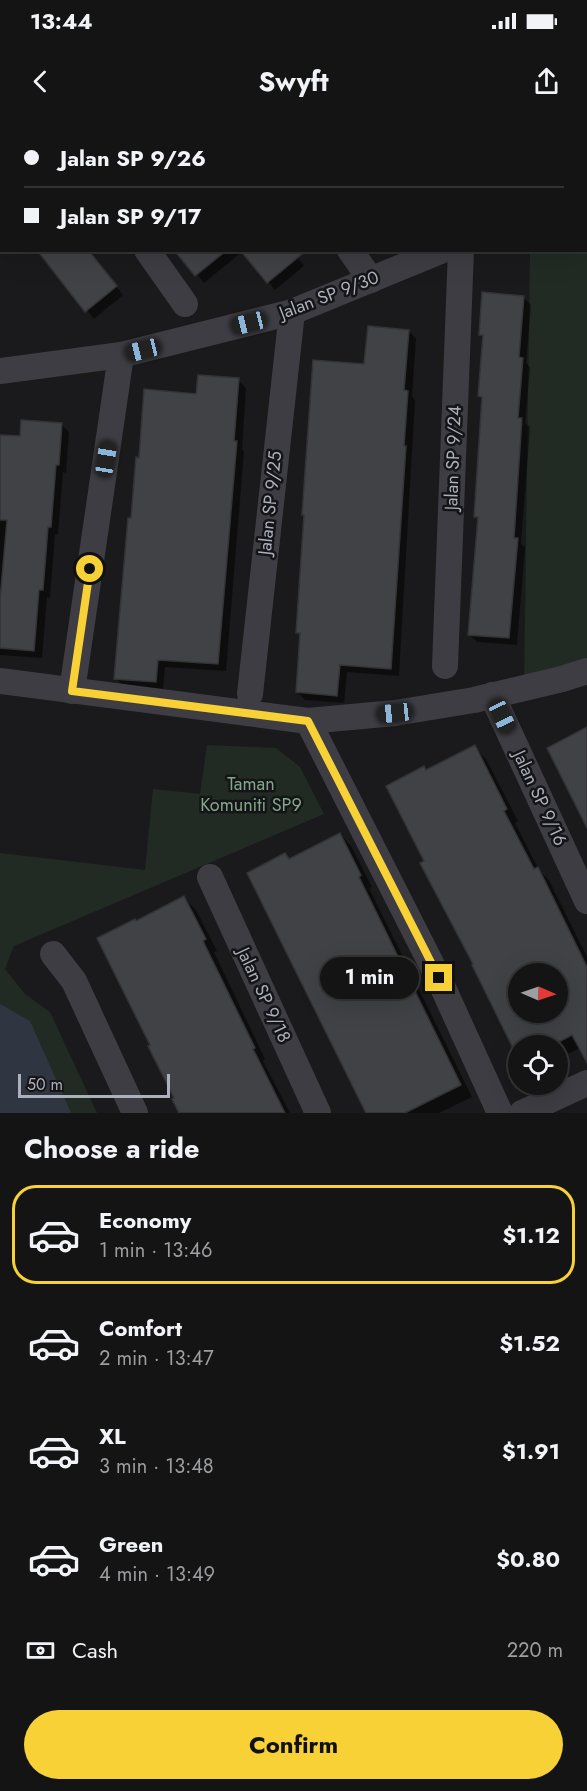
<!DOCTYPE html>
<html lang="en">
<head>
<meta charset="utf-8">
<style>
  :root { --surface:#141415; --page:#212122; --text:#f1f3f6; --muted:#9d9ea0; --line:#333334; --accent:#f8d136 }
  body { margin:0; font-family:Jost,sans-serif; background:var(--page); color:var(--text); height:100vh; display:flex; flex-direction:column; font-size:22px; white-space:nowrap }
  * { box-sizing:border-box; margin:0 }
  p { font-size:20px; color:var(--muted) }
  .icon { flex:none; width:33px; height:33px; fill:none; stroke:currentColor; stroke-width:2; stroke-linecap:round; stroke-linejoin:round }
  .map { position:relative; height:993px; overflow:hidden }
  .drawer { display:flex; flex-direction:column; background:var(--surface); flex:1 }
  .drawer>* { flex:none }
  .banner { position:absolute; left:0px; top:0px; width:588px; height:132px; box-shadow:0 6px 24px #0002,0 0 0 2px var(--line); display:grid; align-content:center; height:132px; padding:0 24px; background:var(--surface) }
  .needle { width:39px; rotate:92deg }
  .controls { position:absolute; left:508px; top:843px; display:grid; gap:12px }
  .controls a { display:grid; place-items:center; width:60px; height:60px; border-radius:50%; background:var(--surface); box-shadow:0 6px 24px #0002,0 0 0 2px var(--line); font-size:30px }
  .scale { position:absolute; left:18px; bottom:15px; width:152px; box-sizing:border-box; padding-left:6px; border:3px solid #acafbc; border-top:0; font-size:16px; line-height:21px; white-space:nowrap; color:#acafbc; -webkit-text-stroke:4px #151517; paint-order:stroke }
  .end { position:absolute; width:27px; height:27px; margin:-14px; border:8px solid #f8d136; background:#111; box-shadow:0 0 0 3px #111 }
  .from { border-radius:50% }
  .bubble { position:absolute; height:42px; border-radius:21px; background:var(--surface); box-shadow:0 6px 24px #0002,0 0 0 2px var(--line); font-size:20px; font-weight:700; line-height:42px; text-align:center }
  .car { position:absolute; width:18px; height:36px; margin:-18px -9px; border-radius:8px; box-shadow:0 0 4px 2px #0007; background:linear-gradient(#222 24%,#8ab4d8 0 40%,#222 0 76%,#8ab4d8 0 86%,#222 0) }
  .banner b { display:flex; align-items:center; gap:21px; height:57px; font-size:22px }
  .banner b+b { border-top:2px solid var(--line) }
  .banner i { width:15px; height:15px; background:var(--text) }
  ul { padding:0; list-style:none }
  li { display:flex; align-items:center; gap:18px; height:99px; margin:0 12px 9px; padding:0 12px; border:3px solid transparent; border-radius:24px }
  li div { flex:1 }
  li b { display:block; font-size:22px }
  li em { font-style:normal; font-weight:700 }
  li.current { border-color:var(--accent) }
  li>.icon { width:54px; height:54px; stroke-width:1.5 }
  h2 { padding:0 24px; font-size:27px; line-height:72px }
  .pay { display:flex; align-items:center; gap:15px; height:66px; padding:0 24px; font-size:22px }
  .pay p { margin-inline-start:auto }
  .primary-button { display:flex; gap:12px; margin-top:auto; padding:12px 24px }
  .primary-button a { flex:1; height:69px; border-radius:36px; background:var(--accent); color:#111; font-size:24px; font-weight:700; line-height:69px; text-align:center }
  .status { display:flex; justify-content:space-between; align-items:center; height:42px; padding:0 30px; background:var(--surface); direction:ltr }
  .status svg { height:16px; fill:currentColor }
  header { display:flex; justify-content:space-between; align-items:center; height:78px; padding:0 24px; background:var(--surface); font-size:27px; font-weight:700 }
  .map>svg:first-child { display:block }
  .green { fill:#212b24 }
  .water { fill:#2f3641 }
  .shadow { fill:#0007; fill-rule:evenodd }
  .building { fill:#414246; stroke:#343438; stroke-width:1.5; fill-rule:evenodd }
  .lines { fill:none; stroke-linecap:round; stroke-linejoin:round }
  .minor { stroke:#3d3d43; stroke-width:26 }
  .route { stroke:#f8d136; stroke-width:8 }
  .labels { text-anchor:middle; stroke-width:5; stroke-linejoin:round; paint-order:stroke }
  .street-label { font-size:18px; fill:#acafbc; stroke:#151517 }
  .park-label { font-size:18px; fill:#83a78a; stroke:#151517 }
</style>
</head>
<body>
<div class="status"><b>13:44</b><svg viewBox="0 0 49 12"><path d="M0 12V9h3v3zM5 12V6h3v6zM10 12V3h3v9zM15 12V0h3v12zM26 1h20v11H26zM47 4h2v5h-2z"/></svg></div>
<header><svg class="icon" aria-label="back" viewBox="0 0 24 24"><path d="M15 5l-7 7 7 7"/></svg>Swyft<svg class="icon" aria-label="share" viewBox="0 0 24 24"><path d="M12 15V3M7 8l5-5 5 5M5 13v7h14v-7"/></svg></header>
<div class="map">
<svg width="587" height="993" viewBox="0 0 587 993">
  <rect width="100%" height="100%" fill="#1a1a1c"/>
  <!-- green -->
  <g class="green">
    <path d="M587,108V551L524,568L530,131L586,130Z"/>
    <path d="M207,625L276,628L300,647L324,694L14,826L5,849L25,874L50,892L97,993H0V733L145,750L153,669L200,674Z"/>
  </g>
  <!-- water -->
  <path class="water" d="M0,884L30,901L71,993H0Z"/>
  <!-- shadow -->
  <g class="shadow">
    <path d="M83,0H202L203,1L84,2Z"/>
    <path d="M287,0H409L411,2H288Z"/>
    <path d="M497,0H587V21L586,2Z"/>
    <path d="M0,13L2,15V78L0,76Z"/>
    <path d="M39,130H88L123,175L94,199Z"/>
    <path d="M177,130H292L304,146L275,170L243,131L204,163Z"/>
    <path d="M523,177L531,185L526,243L530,247L525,303L530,307L521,424L525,427L517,525L477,522L469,514L479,400L475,396L483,280L480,276L484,218L480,214Z"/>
    <path d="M409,211L416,219L412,276L415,280L399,556L347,552L344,583L305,580L297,572L301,516L298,512L366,246Z"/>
    <path d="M238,260L246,268L242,329L244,331L226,551L165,547L163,569L123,566L116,558L141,339L198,275Z"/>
    <path d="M62,305L69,312L66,353L63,352L58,414H55L50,478L47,477L42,538L0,535V316L21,318Z"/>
    <path d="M474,627L486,639L518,701L515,703L539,750L549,760L587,837V931L582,927L558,939V926H519V936L447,789L426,742L427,652ZM519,854H558V892H519Z"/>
    <path d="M340,714L351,726L372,767L369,768L472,977L439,993H368L285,735L290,740Z"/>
    <path d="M184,778L196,790L217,831L214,832L265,939L263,941L290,993H181L152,926L137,803Z"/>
  </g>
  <!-- building -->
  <g class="building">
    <path d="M37,130H88L117,166L85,192Z"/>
    <path d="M174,130H227L195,156Z"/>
    <path d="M240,130H307L267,163Z"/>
    <path d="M482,172L524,176L519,237L523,238L518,298H522L514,418H518L509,518L468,515L478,397H474L482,277L478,276L483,215H479Z"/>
    <path d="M368,206L409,210L404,270L408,271L404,326H406L391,549L340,545L337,576L296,572L300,513H296L304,395H302L313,240L364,244Z"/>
    <path d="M198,255L239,258L234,321H237L218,544L158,540L156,562L114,559L128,398H131L136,337L139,338L144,269L196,274Z"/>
    <path d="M21,300L62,303L59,345H56L51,407H48L43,470H39L34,531L0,528V480L7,400H0V315L20,316Z"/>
    <path d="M587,607V708L547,628Z"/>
    <path d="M475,625L507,689L504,691L534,749L538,747L587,847V943L572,915L551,926H512L472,845L473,844L420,743L424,741L386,666L424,646L426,650ZM519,854H558V892H519Z"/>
    <path d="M340,713L361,755L359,757L461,965L405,993H366L247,753L285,733L289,739Z"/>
    <path d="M184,776L206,819L203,821L255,928L253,929L285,993H179L172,979L174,978L148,926L150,925L97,818L135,799L136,801Z"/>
  </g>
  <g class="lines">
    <!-- minor -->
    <g class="minor">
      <path d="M54,0L55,2"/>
      <path d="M258,0L259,2"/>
      <path d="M467,0L468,2"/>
      <path d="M586,82H587"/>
      <path d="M147,130L185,184"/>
      <path d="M350,130L371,160"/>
      <path d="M0,251L121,235L292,192L443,130"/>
      <path d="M445,546L461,130"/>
      <path d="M0,561L308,601L395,593L474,580L562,559L587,551"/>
      <path d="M72,571L121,235"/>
      <path d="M250,574L292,192"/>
      <path d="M492,575L587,781"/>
      <path d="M308,601L439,859L500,993"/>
      <path d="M210,757L318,993"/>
      <path d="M53,834L74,861L135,993"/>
      <path d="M522,993L587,963"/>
    </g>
  </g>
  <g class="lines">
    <!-- route -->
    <path class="route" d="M90,449L72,571L308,601L439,858"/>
  </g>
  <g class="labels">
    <!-- street labels -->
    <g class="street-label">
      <text transform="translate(329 175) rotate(-21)" y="6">Jalan SP 9/30</text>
      <text transform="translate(453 338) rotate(-88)" y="6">Jalan SP 9/24</text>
      <text transform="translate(270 383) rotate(-84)" y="6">Jalan SP 9/25</text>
      <text transform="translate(540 678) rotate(65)" y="6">Jalan SP 9/16</text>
      <text transform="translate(264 875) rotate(65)" y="6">Jalan SP 9/18</text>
    </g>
    <!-- park labels -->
    <g class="park-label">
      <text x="251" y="670">Taman<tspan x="251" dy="21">Komuniti SP9</tspan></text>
    </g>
  </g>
</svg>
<div class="controls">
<a><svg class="needle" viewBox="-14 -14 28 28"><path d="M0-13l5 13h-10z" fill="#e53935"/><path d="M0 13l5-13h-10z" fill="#9d9ea0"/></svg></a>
<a><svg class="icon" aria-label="locate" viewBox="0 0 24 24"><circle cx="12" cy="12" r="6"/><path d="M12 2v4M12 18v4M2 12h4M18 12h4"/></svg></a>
</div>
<div class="scale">50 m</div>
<i class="end from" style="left:90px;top:449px"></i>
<i class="end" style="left:439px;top:858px"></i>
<div class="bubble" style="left:320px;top:837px;width:99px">1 min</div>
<i class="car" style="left:249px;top:203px;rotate:256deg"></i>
<i class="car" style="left:143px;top:230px;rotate:256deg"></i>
<i class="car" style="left:106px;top:339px;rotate:9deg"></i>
<i class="car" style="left:395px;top:593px;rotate:264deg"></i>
<i class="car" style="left:502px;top:596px;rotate:155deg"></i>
<div class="banner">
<b><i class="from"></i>Jalan SP 9/26</b>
<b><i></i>Jalan SP 9/17</b>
</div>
</div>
<section class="drawer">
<h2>Choose a ride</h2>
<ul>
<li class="current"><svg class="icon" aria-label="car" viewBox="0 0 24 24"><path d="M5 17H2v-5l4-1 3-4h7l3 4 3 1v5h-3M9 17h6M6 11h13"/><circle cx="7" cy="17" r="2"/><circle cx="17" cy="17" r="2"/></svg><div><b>Economy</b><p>1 min · 13:46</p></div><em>$1.12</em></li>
<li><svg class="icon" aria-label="car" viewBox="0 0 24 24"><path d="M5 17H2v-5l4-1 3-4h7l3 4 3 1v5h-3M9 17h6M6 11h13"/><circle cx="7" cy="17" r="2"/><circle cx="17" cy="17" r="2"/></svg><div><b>Comfort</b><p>2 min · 13:47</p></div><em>$1.52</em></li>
<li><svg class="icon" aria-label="car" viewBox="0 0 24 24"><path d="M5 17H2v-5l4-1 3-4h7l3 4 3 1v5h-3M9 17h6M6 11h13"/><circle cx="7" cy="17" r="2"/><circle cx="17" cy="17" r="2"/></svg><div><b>XL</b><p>3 min · 13:48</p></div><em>$1.91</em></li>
<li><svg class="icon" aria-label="car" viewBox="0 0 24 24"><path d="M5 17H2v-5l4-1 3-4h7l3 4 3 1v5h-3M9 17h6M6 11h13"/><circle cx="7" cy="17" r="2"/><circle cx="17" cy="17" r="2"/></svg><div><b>Green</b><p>4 min · 13:49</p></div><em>$0.80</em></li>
</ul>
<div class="pay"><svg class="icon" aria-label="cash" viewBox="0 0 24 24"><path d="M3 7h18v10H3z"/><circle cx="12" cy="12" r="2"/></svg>Cash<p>220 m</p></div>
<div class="primary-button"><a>Confirm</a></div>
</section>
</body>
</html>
